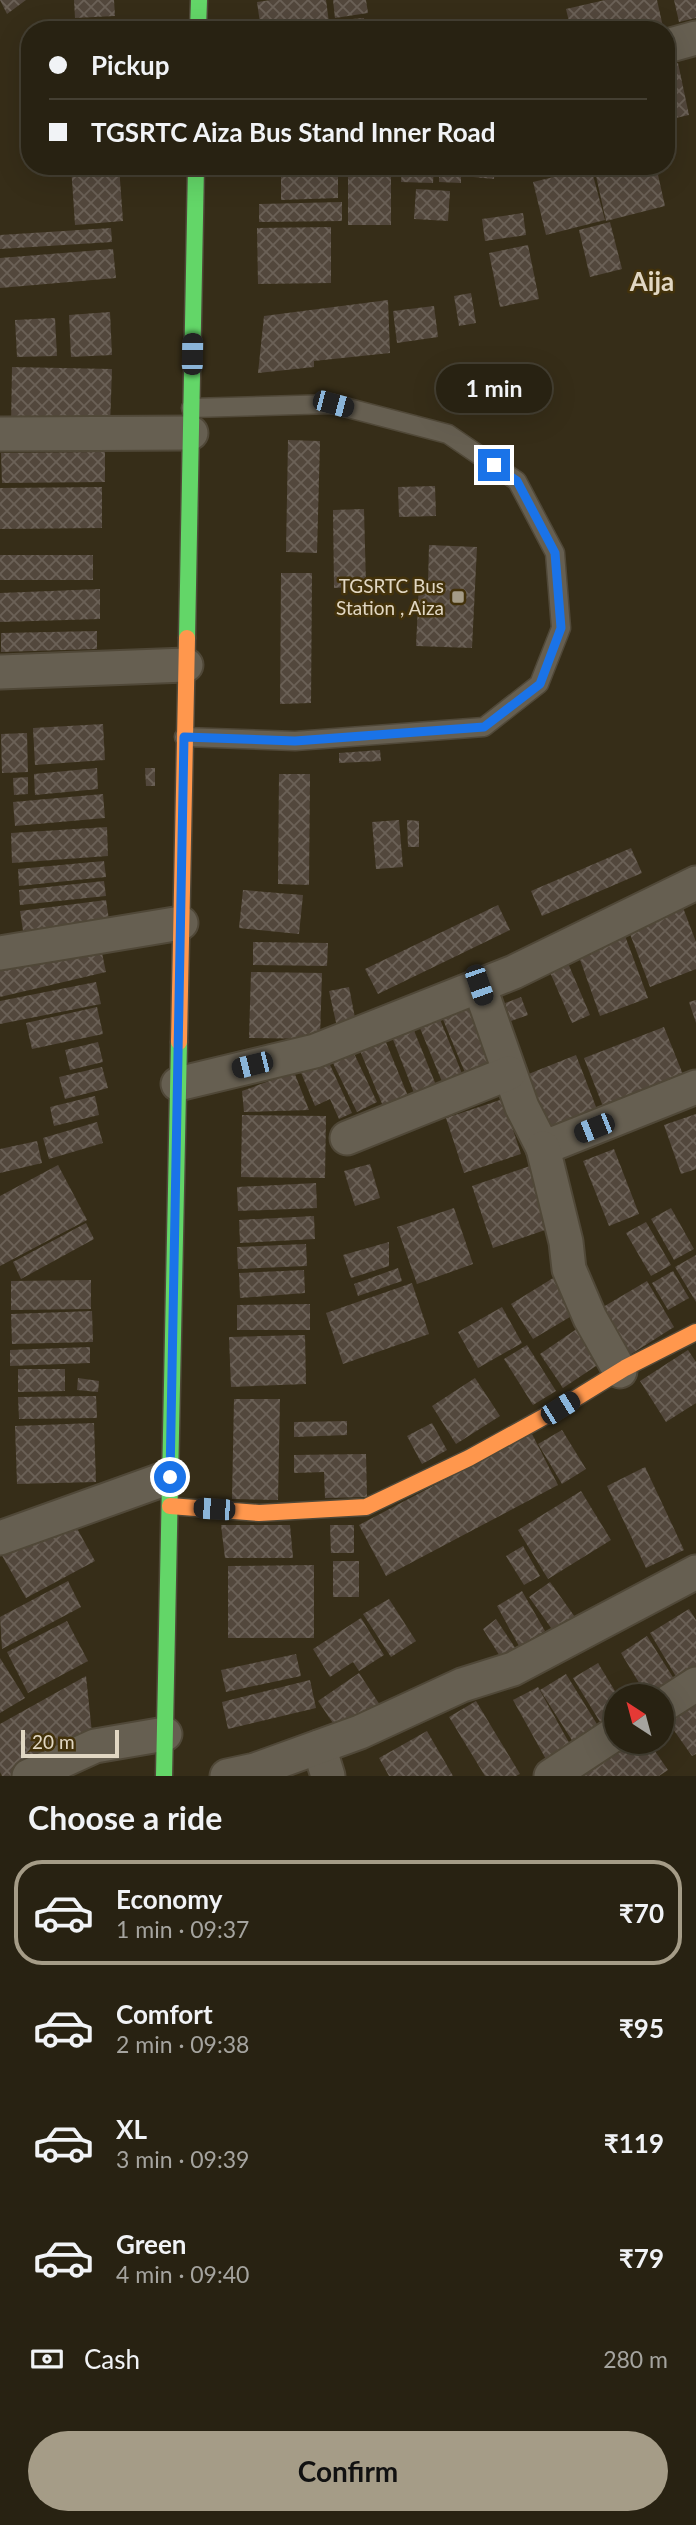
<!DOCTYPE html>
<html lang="en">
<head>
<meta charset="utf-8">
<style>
  :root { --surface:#282212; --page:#342f20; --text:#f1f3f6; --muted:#a5a49f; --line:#443f32; --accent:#a59c87 }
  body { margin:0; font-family:Lato,sans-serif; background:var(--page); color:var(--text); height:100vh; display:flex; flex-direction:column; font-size:26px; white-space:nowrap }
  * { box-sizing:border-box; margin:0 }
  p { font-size:23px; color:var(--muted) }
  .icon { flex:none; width:38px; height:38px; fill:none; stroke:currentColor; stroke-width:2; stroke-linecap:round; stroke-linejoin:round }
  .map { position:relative; height:1776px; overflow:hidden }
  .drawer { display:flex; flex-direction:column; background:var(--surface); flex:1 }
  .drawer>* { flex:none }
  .guide { position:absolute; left:21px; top:21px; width:654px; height:154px; border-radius:28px; box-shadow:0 7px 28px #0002,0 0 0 2px var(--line); display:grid; align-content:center; height:154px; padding:0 28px; background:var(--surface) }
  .needle { width:46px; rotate:324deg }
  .tools { position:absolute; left:604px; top:1684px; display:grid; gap:14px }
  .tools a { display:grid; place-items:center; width:70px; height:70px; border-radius:50%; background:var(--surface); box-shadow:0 7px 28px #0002,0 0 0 2px var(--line); font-size:35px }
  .scale { position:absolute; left:21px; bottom:18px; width:98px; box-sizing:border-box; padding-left:7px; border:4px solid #e1d7c3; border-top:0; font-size:19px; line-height:24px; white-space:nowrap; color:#e1d7c3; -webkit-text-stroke:5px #43320b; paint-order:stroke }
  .end { position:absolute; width:32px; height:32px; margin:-16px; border:9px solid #1a73e8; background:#fff; box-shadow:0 0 0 4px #fff }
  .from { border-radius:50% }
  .bubble { position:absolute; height:49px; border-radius:24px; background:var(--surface); box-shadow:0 7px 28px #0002,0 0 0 2px var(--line); font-size:23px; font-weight:700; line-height:49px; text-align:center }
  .car { position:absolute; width:21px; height:42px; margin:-21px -10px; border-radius:9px; box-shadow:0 0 5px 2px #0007; background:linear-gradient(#222 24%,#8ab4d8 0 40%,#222 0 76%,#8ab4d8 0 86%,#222 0) }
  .guide b { display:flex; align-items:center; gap:24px; height:66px; font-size:26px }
  .guide b+b { border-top:2px solid var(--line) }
  .guide i { width:18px; height:18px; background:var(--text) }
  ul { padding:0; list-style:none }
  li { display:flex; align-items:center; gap:21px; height:105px; margin:0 14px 10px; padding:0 14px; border:4px solid transparent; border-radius:28px }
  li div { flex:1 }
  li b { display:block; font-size:26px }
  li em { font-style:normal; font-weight:700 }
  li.selected { border-color:var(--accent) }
  li>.icon { width:63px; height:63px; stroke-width:1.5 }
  h2 { padding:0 28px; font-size:32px; line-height:84px }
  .pay { display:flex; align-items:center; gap:18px; height:77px; padding:0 28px; font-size:26px }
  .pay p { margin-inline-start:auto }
  .action { display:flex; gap:14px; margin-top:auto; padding:14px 28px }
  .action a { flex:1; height:80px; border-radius:42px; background:var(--accent); color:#111; font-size:28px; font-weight:700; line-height:80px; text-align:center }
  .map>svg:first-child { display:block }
  .building { fill:url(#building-cross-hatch) }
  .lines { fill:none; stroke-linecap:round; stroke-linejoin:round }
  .lane-casing { stroke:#504838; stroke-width:21 }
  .street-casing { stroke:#504838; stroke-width:37 }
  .fast-casing { stroke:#504838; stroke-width:19 }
  .slow-casing { stroke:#504838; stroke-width:19 }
  .lane { stroke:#665f51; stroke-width:18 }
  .street { stroke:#665f51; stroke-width:33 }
  .fast { stroke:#63d668; stroke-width:16 }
  .slow { stroke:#ff974d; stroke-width:16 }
  .route { stroke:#1a73e8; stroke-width:9 }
  .poi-dot { fill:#a59c87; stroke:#43320b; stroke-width:2.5 }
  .labels { text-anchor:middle; stroke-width:5; stroke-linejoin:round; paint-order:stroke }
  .poi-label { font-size:19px; fill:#e1d7c3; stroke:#43320b; text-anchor:end }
  .district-label { font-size:26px; font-weight:bold; fill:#e1d7c3; stroke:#43320b }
</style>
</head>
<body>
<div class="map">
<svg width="696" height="1776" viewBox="0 0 696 1776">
  <defs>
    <pattern id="building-cross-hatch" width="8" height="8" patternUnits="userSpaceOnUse" patternTransform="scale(1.75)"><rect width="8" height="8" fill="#52473c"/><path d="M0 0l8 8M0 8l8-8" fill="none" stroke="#6b6157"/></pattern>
  </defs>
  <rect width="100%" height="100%" fill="#362d18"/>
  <!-- building -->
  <g class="building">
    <path d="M0,0H26L7,14Z"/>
    <path d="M74,0H114L115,16L75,18Z"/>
    <path d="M271,0H326L330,30H261L257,2Z"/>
    <path d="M333,0H366L368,13L335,18Z"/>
    <path d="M605,0H657L663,27L652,30H571L566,9Z"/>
    <path d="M674,0H696V18L679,22Z"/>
    <path d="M364,18L365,30H342L341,20Z"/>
    <path d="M120,21V30H65V22Z"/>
    <path d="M678,63L689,115L667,120V66Z"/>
    <path d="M71,166H119L123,221L75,225Z"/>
    <rect x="348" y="166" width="43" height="59"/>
    <path d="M402,166H434L433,183L401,182Z"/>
    <path d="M439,166H461V183L439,182Z"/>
    <path d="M464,166H495L494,179L463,176Z"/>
    <path d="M656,166L665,206L606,221L594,167Z"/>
    <path d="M338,168V198L281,200V170Z"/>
    <path d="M591,168L605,220L546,235L533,182Z"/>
    <path d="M416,189L450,191L448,221L414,219Z"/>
    <path d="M342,202V221L259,222V204Z"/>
    <path d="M523,213L526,235L485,241L482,219Z"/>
    <path d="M610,222L622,269L590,277L579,230Z"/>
    <path d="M331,227V283L258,284L257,228Z"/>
    <path d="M111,228L112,242L0,249V235Z"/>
    <path d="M528,245L539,299L500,307L489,253Z"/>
    <path d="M113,249L116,278L0,288V258Z"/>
    <path d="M471,293L476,323L459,326L454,296Z"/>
    <path d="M388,300L390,353L314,361V367L258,373L264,316Z"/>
    <path d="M434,306L438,337L397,343L393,311Z"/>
    <path d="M110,312L112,355L71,357L69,315Z"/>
    <path d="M55,318L57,356L17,357L15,320Z"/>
    <path d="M12,367L112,369L110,427L11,426Z"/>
    <path d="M288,440L320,441L317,553L286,552Z"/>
    <path d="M105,452V482L2,483L1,453Z"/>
    <path d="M435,486L436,516L399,517L398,487Z"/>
    <path d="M102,487V528L0,529V488Z"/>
    <path d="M364,509L366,586L334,588L333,510Z"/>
    <path d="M429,545L477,547L472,648L416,646L419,583H428Z"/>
    <rect x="0" y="555" width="93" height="25"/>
    <path d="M281,573H312L311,703L280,704Z"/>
    <path d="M100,589V619L0,622V593Z"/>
    <path d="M97,631V649L1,652V633Z"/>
    <path d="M103,724L105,760L35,765L33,728Z"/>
    <path d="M27,733L28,772L2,773L1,734Z"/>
    <path d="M380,750L381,761L339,763V753Z"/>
    <path d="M97,768L98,789L35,795L34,774Z"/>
    <path d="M145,768H155V786H146Z"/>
    <path d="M279,774H310L309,885L278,884Z"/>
    <path d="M28,777V794L14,795L13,778Z"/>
    <path d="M103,794L105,818L15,826L13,802Z"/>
    <path d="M399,820L403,867L376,869L372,822Z"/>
    <path d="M407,820L419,821V847H408Z"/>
    <path d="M107,827L108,856L12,863L11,833Z"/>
    <path d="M631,848L642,873L542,916L531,891Z"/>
    <path d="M104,861L106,877L19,886L18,869Z"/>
    <path d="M104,881L106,896L20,905L19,890Z"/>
    <path d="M243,890L303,895L299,934L239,928Z"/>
    <path d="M106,900L109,920L23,931L20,911Z"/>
    <path d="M498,905L510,930L378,994L365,969Z"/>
    <path d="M682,905L696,942V969L650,987L627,926Z"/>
    <path d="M624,933L648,998L600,1016L577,951Z"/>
    <path d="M99,939L106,972L0,997V963Z"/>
    <path d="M253,942L328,943L327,966L253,965Z"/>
    <path d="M565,956L590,1015L572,1023L546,963Z"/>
    <path d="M251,972L322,973L320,1039L249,1038Z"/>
    <path d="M96,982L101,1004L0,1024V1001Z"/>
    <path d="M349,987L356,1023L337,1027L329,991Z"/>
    <path d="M521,997L528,1015L511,1021L505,1003Z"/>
    <path d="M468,999L495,1063L466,1075L439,1010Z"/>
    <path d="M696,1000V1023L689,1002Z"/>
    <path d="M97,1007L103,1034L32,1049L26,1023Z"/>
    <path d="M437,1012L463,1076L443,1084L417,1021Z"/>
    <path d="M411,1023L438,1090L416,1098L390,1032Z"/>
    <path d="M664,1027L684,1077L604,1109L584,1058Z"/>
    <path d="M383,1035L410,1101L385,1111L358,1046Z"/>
    <path d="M98,1042L103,1062L70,1070L65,1050Z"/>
    <path d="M351,1047L377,1102L357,1112L330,1057Z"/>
    <path d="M576,1055L598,1112L542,1133L521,1077Z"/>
    <path d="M326,1056L352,1113L339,1119L330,1099L315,1106L299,1068Z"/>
    <path d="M102,1067L108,1088L65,1099L59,1077Z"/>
    <path d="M294,1072L309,1110L244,1112L242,1091Z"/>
    <path d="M95,1096L99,1115L54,1126L50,1107Z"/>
    <path d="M503,1099L521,1154L464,1173L446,1118Z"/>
    <path d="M696,1114V1169L681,1174L664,1125Z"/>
    <path d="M242,1115L326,1116L325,1178L241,1177Z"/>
    <path d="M97,1122L103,1143L49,1159L43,1138Z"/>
    <path d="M37,1141L42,1163L0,1173V1149Z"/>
    <path d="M614,1149L639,1214L609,1226L583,1161Z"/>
    <path d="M370,1164L380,1198L355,1206L344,1171Z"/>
    <path d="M58,1165L87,1220L0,1266V1196Z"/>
    <path d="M530,1166L551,1228L493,1248L472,1186Z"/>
    <path d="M316,1183L317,1208L238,1211L237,1187Z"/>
    <path d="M454,1208L473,1264L417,1284L397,1227Z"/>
    <path d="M671,1208L694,1249L674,1260L651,1219Z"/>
    <path d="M314,1216L315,1239L240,1243L239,1220Z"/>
    <path d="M646,1222L671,1265L651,1276L626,1233Z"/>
    <path d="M86,1223L94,1239L21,1279L13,1262Z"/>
    <path d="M389,1242V1266L351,1278L343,1255Z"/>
    <path d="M306,1244L307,1266L238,1269L237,1247Z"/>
    <path d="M696,1255V1302L675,1267Z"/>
    <path d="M398,1268L402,1281L358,1296L354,1284Z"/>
    <path d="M304,1270L305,1293L240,1298L239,1273Z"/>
    <path d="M673,1271L689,1298L668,1310L652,1283Z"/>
    <path d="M558,1275L580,1311L533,1339L511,1304Z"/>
    <path d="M91,1280V1309L11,1310V1281Z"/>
    <path d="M647,1281L674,1327L625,1358L598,1310Z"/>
    <path d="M412,1283L429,1334L343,1364L326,1313Z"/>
    <path d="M310,1304V1330H237V1305Z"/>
    <path d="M502,1307L522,1343L478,1368L458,1332Z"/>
    <path d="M92,1311L93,1342L12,1344L11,1314Z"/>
    <path d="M581,1326L605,1360L563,1388L540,1354Z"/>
    <path d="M305,1335L306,1384L231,1387L229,1337Z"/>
    <path d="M527,1345L556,1391L533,1405L504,1359Z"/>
    <path d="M90,1347V1363L10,1366V1350Z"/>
    <path d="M688,1350L696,1362V1403L666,1422L640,1381Z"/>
    <path d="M18,1369H65V1391L18,1392Z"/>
    <path d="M78,1378L99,1381L98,1392L77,1390Z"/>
    <path d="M475,1378L500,1416L456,1444L432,1406Z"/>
    <path d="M96,1396L97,1418L19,1419L18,1397Z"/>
    <path d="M234,1399H280L278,1500L232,1499Z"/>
    <path d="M347,1421V1435L294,1437V1422Z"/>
    <path d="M94,1423L96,1482L17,1484L15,1426Z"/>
    <path d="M432,1423L447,1450L422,1464L407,1436Z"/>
    <path d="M562,1430L586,1469L562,1484L538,1444Z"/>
    <path d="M532,1434L558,1485L386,1576L359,1525Z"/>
    <path d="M366,1454L367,1497L325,1498L324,1472L294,1473V1455Z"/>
    <path d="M645,1467L684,1550L646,1568L607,1486Z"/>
    <path d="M581,1491L611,1540L548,1579L518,1530Z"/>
    <path d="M69,1514L95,1561L26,1598L0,1552Z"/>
    <path d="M221,1525H290L293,1558H225Z"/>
    <path d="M330,1525H354V1553H331Z"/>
    <path d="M523,1546L540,1576L524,1585L506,1556Z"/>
    <rect x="333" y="1561" width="26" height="36"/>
    <path d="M314,1565V1638H228V1566Z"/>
    <path d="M68,1581L81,1607L2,1649L0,1617Z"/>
    <path d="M550,1582L580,1624L559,1639L529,1597Z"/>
    <path d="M522,1591L545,1631L519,1646L497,1606Z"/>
    <path d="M389,1599L416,1641L391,1657L363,1614Z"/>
    <path d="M689,1609L696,1620V1669L678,1680L650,1633Z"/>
    <path d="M361,1618L384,1655L359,1671L353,1662L330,1677L313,1649Z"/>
    <path d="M496,1619L516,1649L501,1658L483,1629Z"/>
    <path d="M67,1621L88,1661L28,1693L7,1652Z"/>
    <path d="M647,1636L676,1682L653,1696H647L621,1653Z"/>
    <path d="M296,1654L301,1676L226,1692L221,1670Z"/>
    <path d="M0,1658L25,1698L0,1713Z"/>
    <path d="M598,1663L618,1696H616V1723L605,1730L573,1678Z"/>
    <path d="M359,1673L380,1705L339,1732L318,1701Z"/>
    <path d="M566,1674L600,1729L575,1745L540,1690Z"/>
    <path d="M86,1676L92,1733L14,1776H2L0,1772V1724Z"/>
    <path d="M310,1680L316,1708L228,1729L222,1702Z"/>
    <path d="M538,1687L572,1748L547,1761L513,1700Z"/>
    <path d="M476,1701L520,1774L516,1776H485L449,1717Z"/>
    <path d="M696,1703V1754L692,1756L668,1722Z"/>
    <path d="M427,1731L453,1776H389L379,1758Z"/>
    <path d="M623,1741H648L668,1770L659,1776H573Z"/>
  </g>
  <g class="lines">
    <defs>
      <path id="lane" d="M184,737L295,741L484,727L539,684L561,628L555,553L517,481L448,434L333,404L191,408"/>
      <g id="street">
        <path d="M667,46L696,38"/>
        <path d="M0,434L191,433"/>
        <path d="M0,672L186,665"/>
        <path d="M0,953L181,923"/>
        <path d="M479,985L522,1107L543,1148L696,1087"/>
        <path d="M178,1084L315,1051L514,972L696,883"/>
        <path d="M347,1138L509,1073"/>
        <path d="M543,1148L566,1242L569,1269L590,1318L620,1371"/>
        <path d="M0,1538L170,1477"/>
        <path d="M662,1706L696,1684"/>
        <path d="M319,1747L328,1776"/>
        <path d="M29,1776L95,1746L165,1734"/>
        <path d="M227,1776L255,1770L360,1732L462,1685L513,1669L696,1572"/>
        <path d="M551,1776L616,1733"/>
      </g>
      <g id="fast">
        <path d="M198,30L199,0"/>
        <path d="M187,638L196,166"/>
        <path d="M164,1776L179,1042"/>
      </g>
      <g id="slow">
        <path d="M179,1042L187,638"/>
        <path d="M170,1506L259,1513L366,1507L469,1458L560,1408L625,1368L696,1332"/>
      </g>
    </defs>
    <!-- lane casing -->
    <use href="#lane" class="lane-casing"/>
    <!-- street casing -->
    <use href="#street" class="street-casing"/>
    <!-- fast casing -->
    <use href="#fast" class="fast-casing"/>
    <!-- slow casing -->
    <use href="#slow" class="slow-casing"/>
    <!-- lane -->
    <use href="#lane" class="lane"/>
    <!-- street -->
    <use href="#street" class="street"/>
    <!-- fast -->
    <use href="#fast" class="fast"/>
    <!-- slow -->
    <use href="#slow" class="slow"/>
  </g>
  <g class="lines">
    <!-- route -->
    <path class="route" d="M170,1477L184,737L295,741L484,727L540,684L561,628L555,553L517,481L494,465"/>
  </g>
  <!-- markers -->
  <rect class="poi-dot" x="451" y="590" width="14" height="14" rx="3.5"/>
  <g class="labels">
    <!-- poi labels -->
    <g class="poi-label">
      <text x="444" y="593">TGSRTC Bus<tspan x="444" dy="22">Station , Aiza</tspan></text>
    </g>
    <!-- district labels -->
    <g class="district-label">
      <text x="652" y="291">Aija</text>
    </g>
  </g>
</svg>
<div class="tools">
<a><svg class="needle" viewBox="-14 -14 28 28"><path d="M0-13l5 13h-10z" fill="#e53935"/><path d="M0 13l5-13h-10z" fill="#a5a49f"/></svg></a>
</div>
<div class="scale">20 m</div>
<i class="end from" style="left:170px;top:1477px"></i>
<i class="end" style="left:494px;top:465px"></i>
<div class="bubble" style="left:436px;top:364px;width:116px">1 min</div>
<i class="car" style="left:192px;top:354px;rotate:1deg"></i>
<i class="car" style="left:333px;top:404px;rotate:105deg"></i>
<i class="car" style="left:479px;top:985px;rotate:161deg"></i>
<i class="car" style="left:252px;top:1065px;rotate:256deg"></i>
<i class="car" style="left:594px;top:1128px;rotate:248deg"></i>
<i class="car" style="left:560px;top:1408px;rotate:58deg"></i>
<i class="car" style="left:214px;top:1509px;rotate:274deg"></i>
<div class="guide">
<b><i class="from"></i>Pickup</b>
<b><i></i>TGSRTC Aiza Bus Stand Inner Road</b>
</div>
</div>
<section class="drawer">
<h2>Choose a ride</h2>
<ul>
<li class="selected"><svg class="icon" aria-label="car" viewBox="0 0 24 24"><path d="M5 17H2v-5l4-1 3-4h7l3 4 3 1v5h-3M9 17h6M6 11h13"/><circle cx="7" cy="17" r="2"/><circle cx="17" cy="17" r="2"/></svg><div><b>Economy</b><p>1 min · 09:37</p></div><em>₹70</em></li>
<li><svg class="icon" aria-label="car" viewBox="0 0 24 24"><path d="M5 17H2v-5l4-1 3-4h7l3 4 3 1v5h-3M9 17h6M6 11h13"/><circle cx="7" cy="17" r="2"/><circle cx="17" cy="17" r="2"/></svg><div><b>Comfort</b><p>2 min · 09:38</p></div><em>₹95</em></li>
<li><svg class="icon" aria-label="car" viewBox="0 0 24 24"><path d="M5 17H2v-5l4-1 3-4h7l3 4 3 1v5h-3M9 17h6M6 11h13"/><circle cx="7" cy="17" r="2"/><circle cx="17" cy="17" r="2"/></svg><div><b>XL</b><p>3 min · 09:39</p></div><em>₹119</em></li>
<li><svg class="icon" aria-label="car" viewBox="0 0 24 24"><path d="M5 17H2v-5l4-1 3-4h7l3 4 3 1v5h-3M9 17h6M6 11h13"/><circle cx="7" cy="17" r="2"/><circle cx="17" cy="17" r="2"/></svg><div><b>Green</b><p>4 min · 09:40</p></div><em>₹79</em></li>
</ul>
<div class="pay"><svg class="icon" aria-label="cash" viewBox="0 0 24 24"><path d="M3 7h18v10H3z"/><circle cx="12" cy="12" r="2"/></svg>Cash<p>280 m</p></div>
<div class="action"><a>Confirm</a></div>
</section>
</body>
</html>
